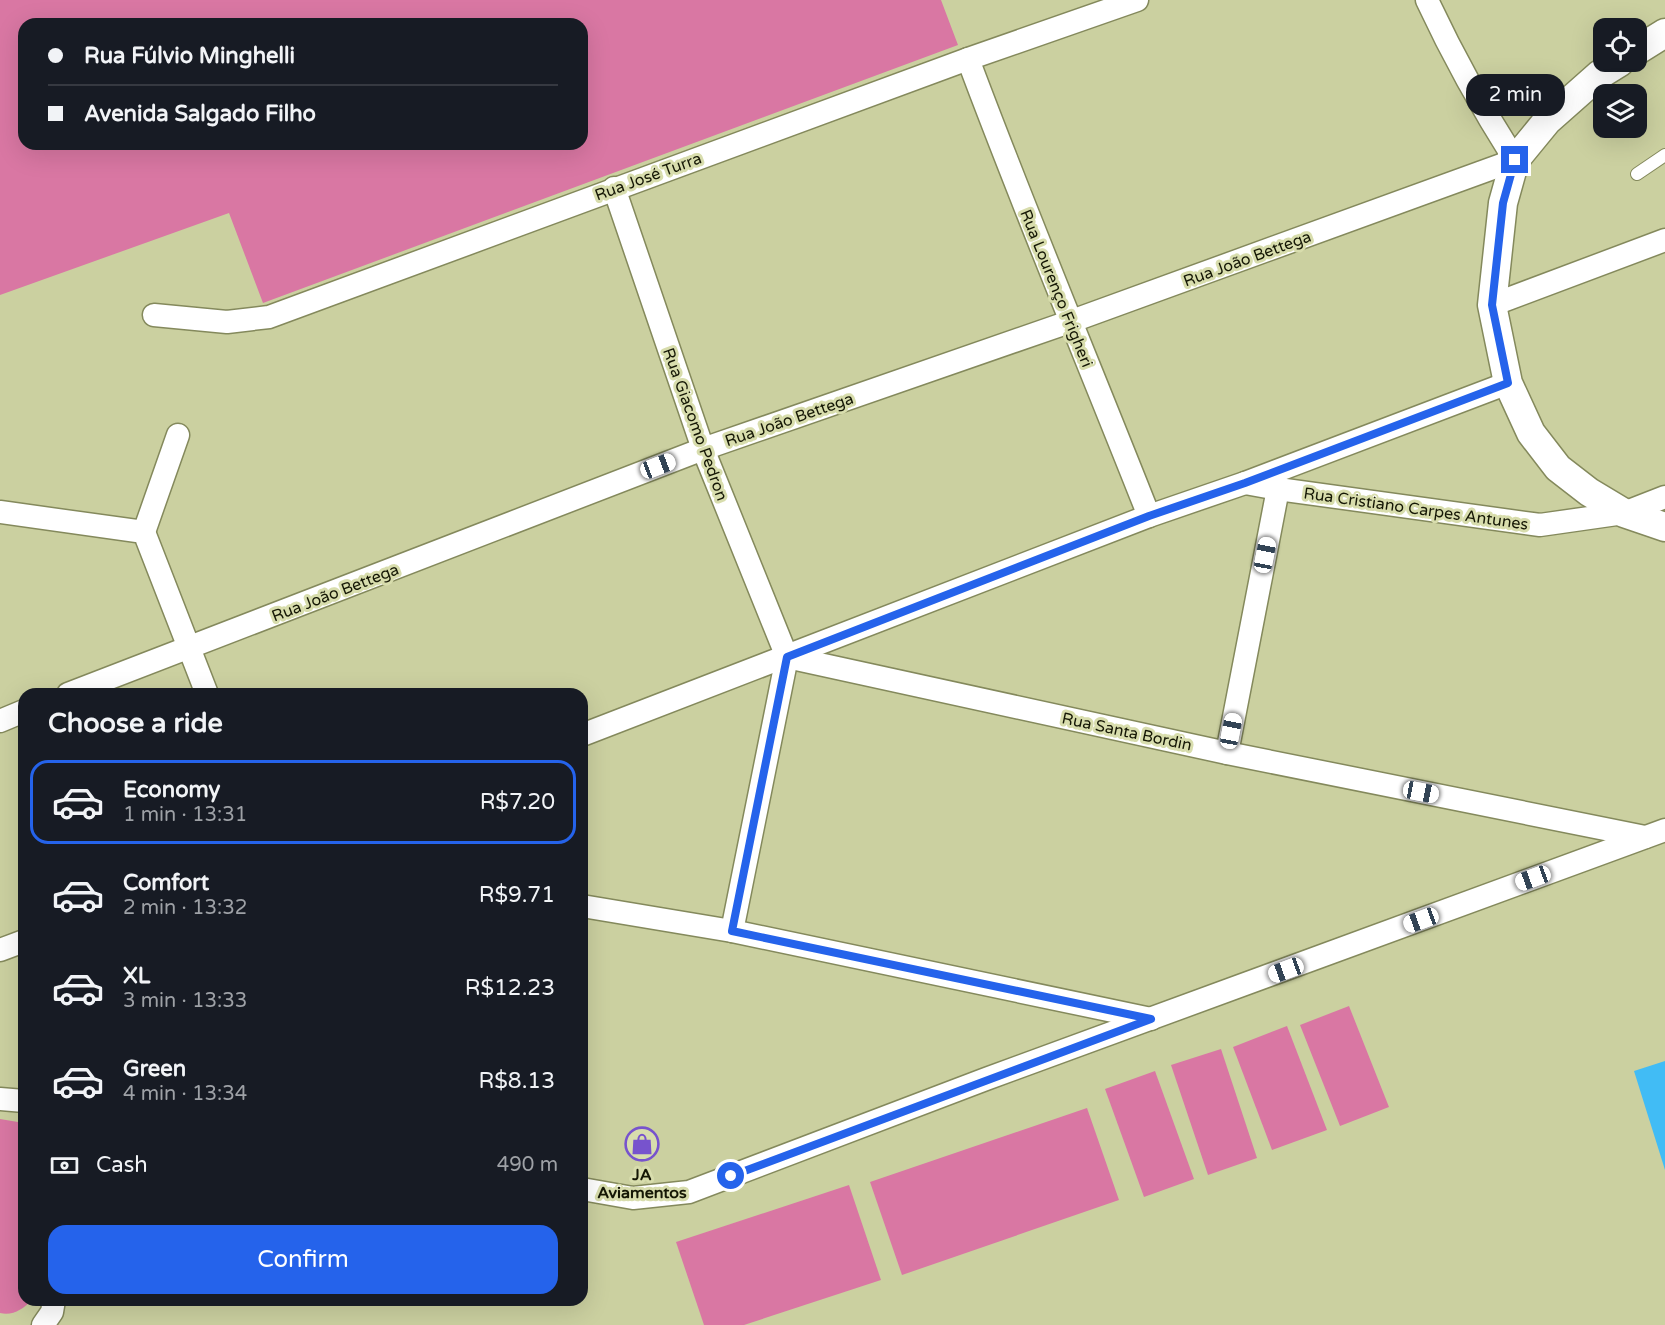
<!DOCTYPE html>
<html lang="en">
<head>
<meta charset="utf-8">
<style>
  :root { --surface:#171b24; --page:#20242c; --text:#f1f3f6; --muted:#9ea1a6; --line:#363941; --accent:#2563eb }
  body { margin:0; font-family:"Varela Round",sans-serif; background:var(--page); color:var(--text); height:100vh; display:flex; flex-direction:column; font-size:22px; white-space:nowrap }
  * { box-sizing:border-box; margin:0 }
  p { font-size:20px; color:var(--muted) }
  .icon { flex:none; width:33px; height:33px; fill:none; stroke:currentColor; stroke-width:2; stroke-linecap:round; stroke-linejoin:round }
  .map { position:relative; flex:1; overflow:hidden }
  .sheet { position:absolute; left:18px; top:688px; width:570px; height:618px; display:flex; flex-direction:column; background:var(--surface); border-radius:18px; box-shadow:0 6px 24px #0002 }
  .sheet>* { flex:none }
  .hud { position:absolute; left:18px; top:18px; width:570px; height:132px; border-radius:18px; box-shadow:0 6px 24px #0002; display:grid; align-content:center; height:132px; padding:0 30px; background:var(--surface) }
  .buttons { position:absolute; left:1593px; top:18px; display:grid; gap:12px }
  .buttons a { display:grid; place-items:center; width:54px; height:54px; border-radius:12px; background:var(--surface); box-shadow:0 6px 24px #0002; font-size:30px }
  .end { position:absolute; width:27px; height:27px; margin:-14px; border:8px solid #2563eb; background:#fff; box-shadow:0 0 0 3px #fff }
  .from { border-radius:50% }
  .bubble { position:absolute; height:42px; border-radius:18px; background:var(--surface); box-shadow:0 6px 24px #0002; font-size:20px; font-weight:600; line-height:42px; text-align:center }
  .car { position:absolute; width:18px; height:36px; margin:-18px -9px; border-radius:8px; box-shadow:0 0 4px 2px #0007; background:linear-gradient(#fff 24%,#345 0 40%,#fff 0 76%,#345 0 86%,#fff 0) }
  .hud b { display:flex; align-items:center; gap:21px; height:57px; font-size:22px }
  .hud b+b { border-top:2px solid var(--line) }
  .hud i { width:15px; height:15px; background:var(--text) }
  ul { padding:0; list-style:none }
  li { display:flex; align-items:center; gap:18px; height:84px; margin:0 12px 9px; padding:0 18px; border:3px solid transparent; border-radius:18px }
  li div { flex:1 }
  li b { display:block; font-size:22px }
  li em { font-style:normal; font-weight:600 }
  li.selected { border-color:var(--accent) }
  li>.icon { width:54px; height:54px; stroke-width:1.5 }
  h2 { padding:0 30px; font-size:27px; line-height:72px }
  .pay { display:flex; align-items:center; gap:15px; height:66px; padding:0 30px; font-size:22px }
  .pay p { margin-inline-start:auto }
  .cta { display:flex; gap:12px; margin-top:auto; padding:12px 30px }
  .cta a { flex:1; height:69px; border-radius:18px; background:var(--accent); color:#fff; font-size:24px; font-weight:600; line-height:69px; text-align:center }
  .map>svg:first-child { display:block }
  .green { fill:#d977a3; fill-rule:evenodd }
  .water { fill:#41bcf5 }
  .lines { fill:none; stroke-linecap:round; stroke-linejoin:round }
  .service-casing { stroke:#84895c; stroke-width:14 }
  .minor-casing { stroke:#84895c; stroke-width:25 }
  .tertiary-casing { stroke:#84895c; stroke-width:31 }
  .service { stroke:#fff; stroke-width:12 }
  .minor { stroke:#fff; stroke-width:22 }
  .tertiary { stroke:#fff; stroke-width:28 }
  .route { stroke:#2563eb; stroke-width:8 }
  .labels { text-anchor:middle; stroke-width:6; stroke-linejoin:round; paint-order:stroke }
  .street-label { font-size:16px; fill:#151705; stroke:#d8ddad }
  .poi-label { font-size:16px; font-weight:bold; fill:#151705; stroke:#d8ddad }
</style>
</head>
<body>
<div class="map">
<svg width="1665" height="1325" viewBox="0 0 1665 1325">
  <rect width="100%" height="100%" fill="#cbd0a0"/>
  <!-- green -->
  <g class="green">
    <path d="M0,0H941L958,45L263,303L229,213L0,295ZM24,24H582V144H24Z"/>
    <path d="M1349,1006L1389,1107L1340,1126L1300,1025Z"/>
    <path d="M1287,1026L1327,1130L1272,1150L1233,1047Z"/>
    <path d="M1221,1049L1257,1158L1208,1175L1171,1065Z"/>
    <path d="M1155,1071L1194,1179L1144,1197L1105,1089Z"/>
    <path d="M1087,1108L1119,1200L902,1275L870,1182Z"/>
    <path d="M0,1119L24,1123V1300L31,1301C23,1309 13,1316 0,1313Z"/>
    <path d="M849,1185L881,1280L744,1325H704L676,1242Z"/>
  </g>
  <!-- water -->
  <path class="water" d="M1665,1061V1170L1634,1071Z"/>
  <g class="lines">
    <defs>
      <path id="service" d="M1637,174L1665,155"/>
      <g id="minor">
        <path d="M968,59C1025,212 1089,364 1149,516"/>
        <path d="M614,188L703,449L787,657"/>
        <path d="M1492,305L1665,240"/>
        <path d="M154,315L227,322L269,317L968,59L1137,0"/>
        <path d="M1245,483L1278,489L1540,525L1624,513L1665,497"/>
        <path d="M0,512L144,532L207,694"/>
        <path d="M144,532L178,435"/>
        <path d="M787,657L1227,753L1645,837"/>
        <path d="M68,694L703,449L1072,321L1515,160C1482,108 1453,56 1427,0"/>
        <path d="M0,721L24,711"/>
        <path d="M582,735L1149,516L1245,483L1508,383"/>
        <path d="M1227,753L1278,489"/>
        <path d="M582,906L732,931L1151,1019"/>
        <path d="M732,931L787,657"/>
        <path d="M0,950L24,941"/>
        <path d="M0,1099L24,1101"/>
        <path d="M582,1189L633,1198L689,1192L986,1079L1665,830"/>
        <path d="M43,1325L52,1312L54,1300"/>
      </g>
      <g id="tertiary">
        <path d="M1636,51L1665,33"/>
        <path d="M1620,62L1599,75L1547,121L1515,160L1503,203L1492,305L1508,383L1531,433L1558,468L1589,492L1624,513L1665,527"/>
      </g>
    </defs>
    <!-- service casing -->
    <use href="#service" class="service-casing"/>
    <!-- minor casing -->
    <use href="#minor" class="minor-casing"/>
    <!-- tertiary casing -->
    <use href="#tertiary" class="tertiary-casing"/>
    <!-- service -->
    <use href="#service" class="service"/>
    <!-- minor -->
    <use href="#minor" class="minor"/>
    <!-- tertiary -->
    <use href="#tertiary" class="tertiary"/>
  </g>
  <g class="lines">
    <!-- route -->
    <path class="route" d="M731,1176L1151,1019L732,931L787,657L1149,516L1245,483L1508,383L1492,305L1503,203L1515,160"/>
  </g>
  <!-- icons -->
  <defs>
    <symbol id="shop-ring" viewBox="-11 -11 22 22"><circle r="9.5" fill="#d8ddad" stroke="#7753cd" stroke-width="1.5"/><path d="M-5-2.5h2.3a2.7 3.5 0 0 1 5.4 0H5L5.5 6h-11ZM-1.5-2.5h3a1.5 2.3 0 0 0-3 0Z" fill="#7753cd"/></symbol>
  </defs>
  <g fill-rule="evenodd">
    <use href="#shop-ring" x="623" y="1125" width="38" height="38"/>
  </g>
  <g class="labels">
    <!-- street labels -->
    <g class="street-label">
      <text transform="translate(648 176) rotate(-20)" y="6">Rua José Turra</text>
      <text transform="translate(1247 258) rotate(-20)" y="6">Rua João Bettega</text>
      <text transform="translate(1057 288) rotate(68)" y="6">Rua Lourenço Frigheri</text>
      <text transform="translate(789 419) rotate(-19)" y="6">Rua João Bettega</text>
      <text transform="translate(696 424) rotate(70)" y="6">Rua Giacomo Pedron</text>
      <text transform="translate(1416 508) rotate(8)" y="6">Rua Cristiano Carpes Antunes</text>
      <text transform="translate(335 592) rotate(-21)" y="6">Rua João Bettega</text>
      <text transform="translate(1127 731) rotate(12)" y="6">Rua Santa Bordin</text>
    </g>
    <!-- poi labels -->
    <g class="poi-label">
      <text x="642" y="1180">JA<tspan x="642" dy="18">Aviamentos</tspan></text>
    </g>
  </g>
</svg>
<div class="buttons">
<a><svg class="icon" aria-label="locate" viewBox="0 0 24 24"><circle cx="12" cy="12" r="6"/><path d="M12 2v4M12 18v4M2 12h4M18 12h4"/></svg></a>
<a><svg class="icon" aria-label="layers" viewBox="0 0 24 24"><path d="M12 4l9 5-9 5-9-5zM3 14l9 5 9-5"/></svg></a>
</div>
<i class="end from" style="left:731px;top:1176px"></i>
<i class="end" style="left:1515px;top:160px"></i>
<div class="bubble" style="left:1466px;top:74px;width:99px">2 min</div>
<i class="car" style="left:658px;top:466px;rotate:69deg"></i>
<i class="car" style="left:1265px;top:555px;rotate:11deg"></i>
<i class="car" style="left:1231px;top:731px;rotate:11deg"></i>
<i class="car" style="left:1421px;top:792px;rotate:101deg"></i>
<i class="car" style="left:1533px;top:878px;rotate:250deg"></i>
<i class="car" style="left:1421px;top:920px;rotate:250deg"></i>
<i class="car" style="left:1286px;top:970px;rotate:250deg"></i>
<div class="hud">
<b><i class="from"></i>Rua Fúlvio Minghelli</b>
<b><i></i>Avenida Salgado Filho</b>
</div>
<section class="sheet">
<h2>Choose a ride</h2>
<ul>
<li class="selected"><svg class="icon" aria-label="car" viewBox="0 0 24 24"><path d="M5 17H2v-5l4-1 3-4h7l3 4 3 1v5h-3M9 17h6M6 11h13"/><circle cx="7" cy="17" r="2"/><circle cx="17" cy="17" r="2"/></svg><div><b>Economy</b><p>1 min · 13:31</p></div><em>R$7.20</em></li>
<li><svg class="icon" aria-label="car" viewBox="0 0 24 24"><path d="M5 17H2v-5l4-1 3-4h7l3 4 3 1v5h-3M9 17h6M6 11h13"/><circle cx="7" cy="17" r="2"/><circle cx="17" cy="17" r="2"/></svg><div><b>Comfort</b><p>2 min · 13:32</p></div><em>R$9.71</em></li>
<li><svg class="icon" aria-label="car" viewBox="0 0 24 24"><path d="M5 17H2v-5l4-1 3-4h7l3 4 3 1v5h-3M9 17h6M6 11h13"/><circle cx="7" cy="17" r="2"/><circle cx="17" cy="17" r="2"/></svg><div><b>XL</b><p>3 min · 13:33</p></div><em>R$12.23</em></li>
<li><svg class="icon" aria-label="car" viewBox="0 0 24 24"><path d="M5 17H2v-5l4-1 3-4h7l3 4 3 1v5h-3M9 17h6M6 11h13"/><circle cx="7" cy="17" r="2"/><circle cx="17" cy="17" r="2"/></svg><div><b>Green</b><p>4 min · 13:34</p></div><em>R$8.13</em></li>
</ul>
<div class="pay"><svg class="icon" aria-label="cash" viewBox="0 0 24 24"><path d="M3 7h18v10H3z"/><circle cx="12" cy="12" r="2"/></svg>Cash<p>490 m</p></div>
<div class="cta"><a>Confirm</a></div>
</section>
</div>
</body>
</html>
